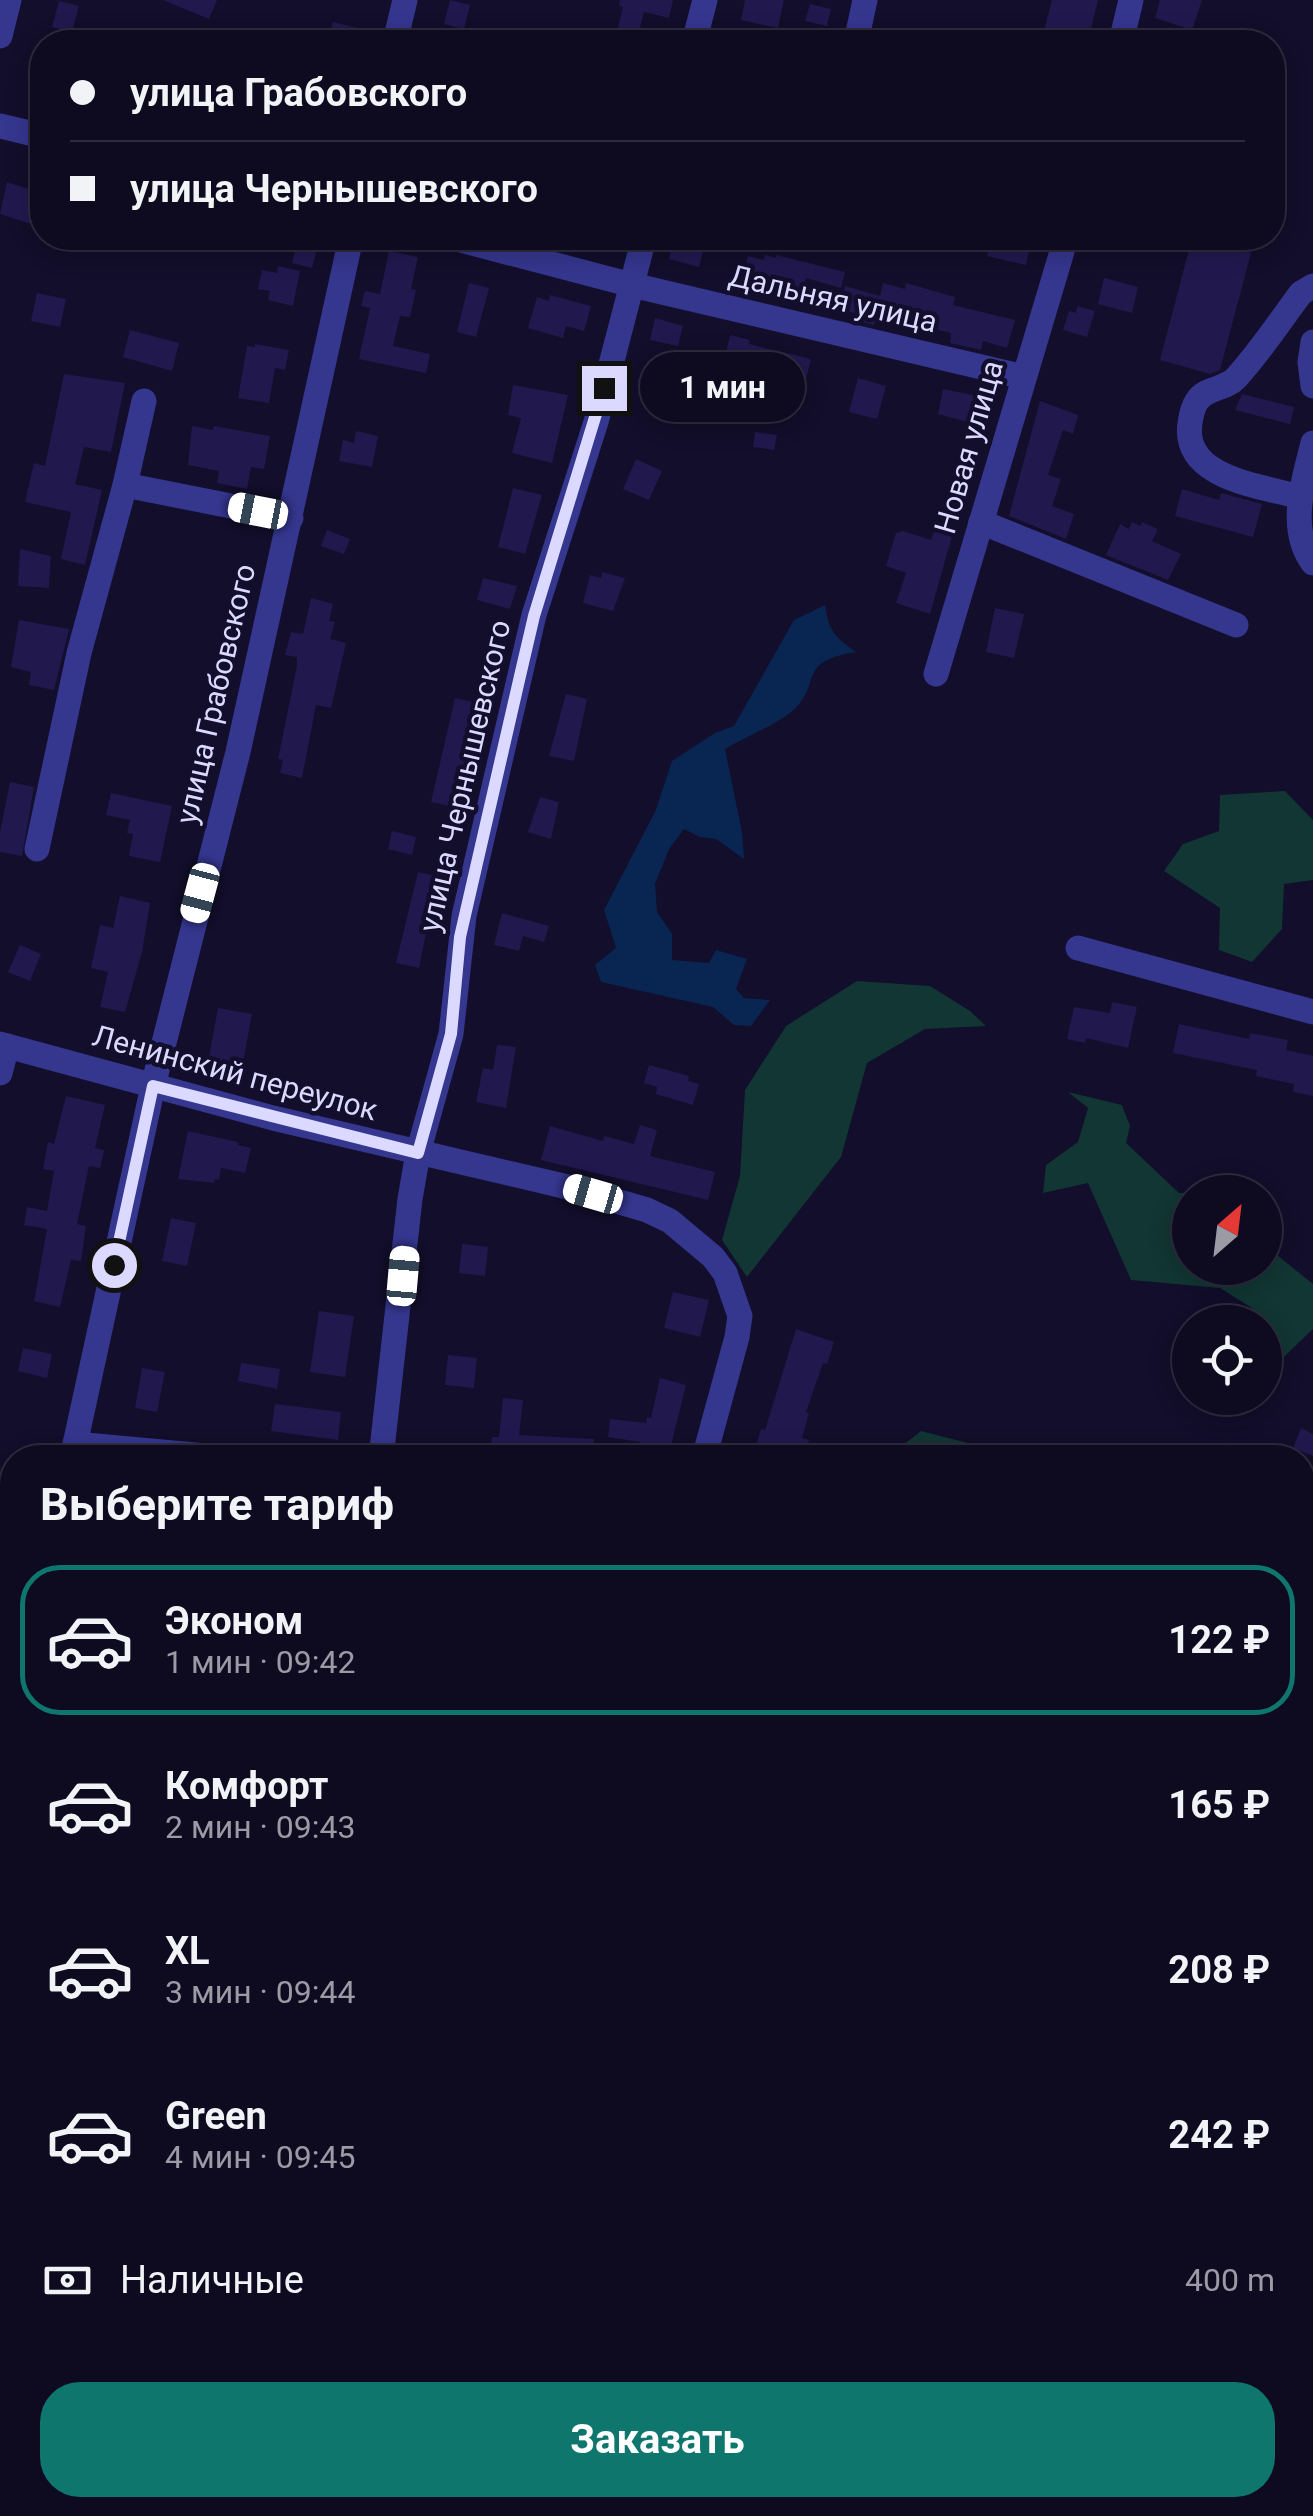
<!DOCTYPE html>
<html lang="ru">
<head>
<meta charset="utf-8">
<style>
  :root { --surface:#0e0a20; --page:#171329; --text:#f1f3f6; --muted:#9b9aa5; --line:#2e2b3e; --accent:#0f766e }
  body { margin:0; font-family:Roboto,sans-serif; background:var(--page); color:var(--text); height:100vh; display:flex; flex-direction:column; font-size:38px; white-space:nowrap }
  * { box-sizing:border-box; margin:0 }
  p { font-size:32px; color:var(--muted) }
  .icon { flex:none; width:55px; height:55px; fill:none; stroke:currentColor; stroke-width:2; stroke-linecap:round; stroke-linejoin:round }
  .map { position:relative; flex:1; overflow:hidden }
  .sheet { position:absolute; left:0px; top:1445px; width:1315px; height:1072px; display:flex; flex-direction:column; background:var(--surface); border-radius:40px 40px 0 0; box-shadow:0 5px 25px #0003,0 0 0 2px var(--line) }
  .sheet>* { flex:none }
  .top-card { position:absolute; left:30px; top:30px; width:1255px; height:220px; border-radius:40px; box-shadow:0 5px 25px #0003,0 0 0 2px var(--line); display:grid; align-content:center; height:220px; padding:0 40px; background:var(--surface) }
  .needle { width:65px; rotate:28deg }
  .buttons { position:absolute; left:1172px; top:1175px; display:grid; gap:20px }
  .buttons a { display:grid; place-items:center; width:110px; height:110px; border-radius:50%; background:var(--surface); box-shadow:0 5px 25px #0003,0 0 0 2px var(--line); font-size:50px }
  .end { position:absolute; width:45px; height:45px; margin:-22px; border:12px solid #dbd9ff; background:#111; box-shadow:0 0 0 5px #111 }
  .from { border-radius:50% }
  .bubble { position:absolute; height:70px; border-radius:35px; background:var(--surface); box-shadow:0 5px 25px #0003,0 0 0 2px var(--line); font-size:32px; font-weight:700; line-height:70px; text-align:center }
  .car { position:absolute; width:30px; height:60px; margin:-30px -15px; border-radius:12px; box-shadow:0 0 8px 2px #0007; background:linear-gradient(#fff 24%,#345 0 40%,#fff 0 76%,#345 0 86%,#fff 0) }
  .top-card b { display:flex; align-items:center; gap:35px; height:95px; font-size:38px }
  .top-card b+b { border-top:2px solid var(--line) }
  .top-card i { width:25px; height:25px; background:var(--text) }
  ul { padding:0; list-style:none }
  li { display:flex; align-items:center; gap:30px; height:150px; margin:0 20px 15px; padding:0 20px; border:5px solid transparent; border-radius:40px }
  li div { flex:1 }
  li b { display:block; font-size:38px }
  li em { font-style:normal; font-weight:700 }
  li.active { border-color:var(--accent) }
  li>.icon { width:90px; height:90px; stroke-width:1.5 }
  h2 { padding:0 40px; font-size:45px; line-height:120px }
  .pay { display:flex; align-items:center; gap:25px; height:110px; padding:0 40px; font-size:38px }
  .pay p { margin-inline-start:auto }
  .cta { display:flex; gap:20px; margin-top:auto; padding:20px 40px }
  .cta a { flex:1; height:115px; border-radius:40px; background:var(--accent); color:#fff; font-size:40px; font-weight:700; line-height:115px; text-align:center }
  .map>svg:first-child { display:block }
  .green { fill:#113633 }
  .water { fill:#082651 }
  .building { fill:#21194e }
  .lines { fill:none; stroke-linecap:round; stroke-linejoin:round }
  .minor { stroke:#35368e; stroke-width:25 }
  .major { stroke:#bc60ff; stroke-width:25 }
  .route { stroke:#dbd9ff; stroke-width:12 }
  .labels { text-anchor:middle; stroke-width:9; stroke-linejoin:round; paint-order:stroke }
  .street-label { font-size:30px; fill:#dbd9ff; stroke:#120e2b }
</style>
</head>
<body>
<div class="map">
<svg width="1313" height="2516" viewBox="0 0 1313 2516">
  <rect width="100%" height="100%" fill="#120e2b"/>
  <!-- green -->
  <g class="green">
    <path d="M1285,791L1313,820V880L1284,884L1282,929L1252,962L1219,950L1220,908L1164,871L1183,844L1219,831L1220,795Z"/>
    <path d="M857,981L930,986L970,1011L986,1026L925,1029L867,1063L841,1157L747,1277L722,1240L740,1176L745,1090L786,1026Z"/>
    <path d="M1068,1092L1122,1105L1130,1126L1126,1143L1179,1193H1190V1268H1265V1241L1272,1251L1313,1284V1329L1266,1374L1265,1322H1242L1252,1308L1220,1288L1131,1280L1088,1183L1043,1193L1046,1165L1078,1142L1088,1108Z"/>
    <path d="M921,1431L1003,1452L1010,1457H888Z"/>
    <path d="M1313,1674V1757L1303,1776V1688Z"/>
    <path d="M1313,2005V2516H1106L1121,2505H1302V2016Z"/>
    <path d="M422,2505H522L524,2516H423Z"/>
  </g>
  <!-- water -->
  <path class="water" d="M825,605C828,630 836,638 856,652C793,662 825,685 790,713C771,727 746,737 725,749L742,832L744,859L716,839L700,837L684,829L669,849L655,884L657,912L672,934V960L709,963L716,950L747,959L736,989L744,998L770,1000L751,1026L734,1025L713,1007L601,982L595,965L616,948L604,910L655,812L672,761L715,733L734,726L794,620Z"/>
  <!-- building -->
  <g class="building">
    <path d="M163,0H217L209,19Z"/>
    <path d="M450,0L470,5L464,29L444,24Z"/>
    <path d="M620,0H673L669,18L644,12L636,42H619L622,32L617,31L623,7L619,6Z"/>
    <path d="M745,0H784L778,28L741,20Z"/>
    <path d="M1052,0H1098L1089,37L1080,35L1078,42H1041Z"/>
    <path d="M1160,0H1202L1192,30L1155,18Z"/>
    <path d="M59,1L79,6L72,32L52,27Z"/>
    <path d="M810,4L831,9L827,26L805,21Z"/>
    <path d="M333,22L358,28L355,42H328Z"/>
    <path d="M7,182L41,193L31,224L0,214Z"/>
    <path d="M674,238H706L699,267L669,259Z"/>
    <path d="M953,238H1032L1026,265L987,256L988,252Z"/>
    <path d="M1192,238H1255L1220,370L1210,374L1160,360Z"/>
    <path d="M296,247L316,252L312,268L292,263Z"/>
    <path d="M389,251L418,257L411,289L416,290L410,317L400,316L393,346L430,354L426,373L359,359L370,308L361,306L365,291L380,294Z"/>
    <path d="M765,255L776,258V255L845,272L841,288L806,278L802,293L782,287L779,298L756,291L759,279L743,274L748,256L764,260Z"/>
    <path d="M278,266L300,271L293,306L268,300L270,291L258,289L262,270L277,273Z"/>
    <path d="M1104,278L1138,287L1132,313L1098,304Z"/>
    <path d="M469,283L489,288L476,337L457,332Z"/>
    <path d="M883,283L905,289L906,283L955,297L953,305L1015,320L1007,348L983,341L981,350L950,343L951,333L877,315L874,325L858,321L860,314L839,310L845,286L880,296Z"/>
    <path d="M37,293L66,299L60,327L31,321Z"/>
    <path d="M550,295L591,306L584,331L566,326L563,338L528,328L537,297L549,301Z"/>
    <path d="M1077,306L1095,311L1087,337L1063,330L1069,311L1076,313Z"/>
    <path d="M655,318L683,326L678,346L650,340Z"/>
    <path d="M130,330L179,343L172,371L123,357Z"/>
    <path d="M730,335L750,340L749,344L811,359L804,387L723,366Z"/>
    <path d="M255,344L289,350L285,370L275,368L269,403L238,398L247,346L255,347Z"/>
    <path d="M64,374L125,383L111,452L84,447L75,484L102,490L85,565L61,559L71,512L25,502L34,463L45,466Z"/>
    <path d="M858,378L886,386L877,419L849,412Z"/>
    <path d="M513,385L568,395L552,463L512,453L521,418L508,415Z"/>
    <path d="M943,389L992,399L986,427L938,414Z"/>
    <path d="M1242,394L1294,407L1290,424L1235,410Z"/>
    <path d="M1040,401L1078,415L1073,434L1063,430L1048,475L1061,479L1052,506L1074,514L1066,539L1009,516Z"/>
    <path d="M192,426L213,430L214,426L270,436L264,469L251,467L247,489L217,483L219,471L188,465Z"/>
    <path d="M356,431L378,436L372,467L339,461L343,440L354,443Z"/>
    <path d="M755,432L777,435L774,450L753,447Z"/>
    <path d="M636,459L662,471L649,500L623,489Z"/>
    <path d="M513,488L542,495L525,554L498,547Z"/>
    <path d="M1182,489L1219,500L1221,493L1262,504L1253,537L1175,516Z"/>
    <path d="M1132,522L1140,526L1142,522L1158,529L1152,541L1181,554L1168,580L1106,555L1120,524L1129,529Z"/>
    <path d="M937,523L954,529L930,614L896,603L906,573L886,566L896,533L903,531L931,540Z"/>
    <path d="M327,530L350,539L344,554L321,546Z"/>
    <path d="M20,549L51,556L49,588L18,586Z"/>
    <path d="M602,572L625,578L613,611L583,603L590,575L601,578Z"/>
    <path d="M483,578L517,586L510,609L477,600Z"/>
    <path d="M311,598L333,604L329,621L335,622L330,639L346,643L331,708L316,705L302,778L280,773L283,760L278,759L297,666V657L285,655L291,632L303,634Z"/>
    <path d="M995,608L1024,614L1014,658L986,652Z"/>
    <path d="M19,620L69,629L54,690L29,685L31,672L11,667Z"/>
    <path d="M566,694L587,699L574,761L549,756Z"/>
    <path d="M455,698L482,704L458,808L431,802Z"/>
    <path d="M10,782L34,787L22,856L0,852V832Z"/>
    <path d="M111,793L172,806L160,862L129,856L133,834L127,833L130,820L106,815Z"/>
    <path d="M540,797L559,802L551,839L528,832Z"/>
    <path d="M392,831L416,837L412,855L388,849Z"/>
    <path d="M418,872L441,877L436,904L432,903L419,968L396,963Z"/>
    <path d="M120,896L150,903L142,952L125,1012L100,1007L108,972L91,968L100,925L113,928Z"/>
    <path d="M502,913L549,926L544,942L523,936L519,951L494,945Z"/>
    <path d="M20,945L41,954L30,981L8,972Z"/>
    <path d="M1112,1002L1137,1007L1128,1048L1086,1038L1085,1043L1067,1039L1074,1007L1110,1013Z"/>
    <path d="M218,1008L252,1014L242,1068L208,1062Z"/>
    <path d="M1179,1024L1249,1039L1250,1033L1288,1040L1286,1050L1313,1056V1096L1293,1092L1294,1084L1256,1076L1257,1070L1173,1053Z"/>
    <path d="M497,1045L516,1047L506,1108L476,1102L483,1068L493,1070Z"/>
    <path d="M649,1065L689,1076L688,1081L699,1084L693,1105L656,1094L657,1087L644,1083Z"/>
    <path d="M66,1096L105,1105L95,1148L104,1150L100,1168L89,1166L77,1224L86,1226L81,1261L71,1260L60,1307L34,1301L47,1229L24,1225L27,1207L47,1211L54,1171L43,1169L48,1142L54,1144Z"/>
    <path d="M640,1125L657,1130L650,1156L715,1172L708,1200L541,1160L550,1126L603,1141L604,1136L634,1144Z"/>
    <path d="M188,1131L238,1142V1145L251,1148L245,1173L221,1168L219,1180L215,1179L214,1183L178,1179Z"/>
    <path d="M171,1218L196,1223L187,1266L162,1261Z"/>
    <path d="M462,1244L488,1247L485,1276L459,1273Z"/>
    <path d="M673,1292L709,1300L700,1337L664,1328Z"/>
    <path d="M319,1311L354,1316L345,1377L310,1372Z"/>
    <path d="M796,1329L834,1342L827,1364L823,1363L806,1412L809,1413L802,1438L809,1440L803,1458H772L754,1452L761,1429L765,1430Z"/>
    <path d="M23,1348L52,1354L47,1378L18,1371Z"/>
    <path d="M448,1355L477,1358L474,1388L445,1385Z"/>
    <path d="M241,1363L280,1369L277,1389L238,1381Z"/>
    <path d="M142,1368L165,1372L157,1412L135,1408Z"/>
    <path d="M660,1378L686,1385L668,1458H636L640,1442L608,1437L610,1419L646,1423L647,1417L651,1418Z"/>
    <path d="M503,1398L523,1400L519,1435L594,1439L592,1458H519L490,1453L492,1437H499Z"/>
    <path d="M275,1404L341,1412L338,1440L271,1431Z"/>
    <path d="M1301,1428L1313,1434V1456L1293,1448Z"/>
  </g>
  <g class="lines">
    <!-- minor -->
    <g class="minor">
      <path d="M0,36L9,0"/>
      <path d="M395,42L405,0"/>
      <path d="M694,42L705,0"/>
      <path d="M856,42L865,0"/>
      <path d="M1121,42L1131,0"/>
      <path d="M0,126L42,136"/>
      <path d="M453,238L632,285L1024,377"/>
      <path d="M1313,342L1310,362L1313,386"/>
      <path d="M1313,443C1304,480 1287,528 1313,563"/>
      <path d="M125,485L291,518"/>
      <path d="M1300,497C1262,486 1182,479 1190,423C1191,416 1193,407 1197,401C1206,387 1225,390 1236,378C1260,352 1280,321 1301,293L1313,286"/>
      <path d="M981,522L1236,625"/>
      <path d="M936,674L1066,238"/>
      <path d="M37,849L79,653L125,485L144,401"/>
      <path d="M1078,948L1313,1012"/>
      <path d="M0,1044L273,1118L572,1188L647,1210L670,1221L713,1257L725,1273L740,1316L737,1337L704,1458"/>
      <path d="M0,1073L7,1046"/>
      <path d="M75,1444L227,1458"/>
      <path d="M72,1458L153,1086L238,752L351,238"/>
      <path d="M381,1458L410,1199L418,1153L451,1034L464,916L534,615L596,422L644,238"/>
      <path d="M0,1778L12,1718"/>
      <path d="M0,1808L12,1804"/>
      <path d="M0,2013L12,2113"/>
      <path d="M91,2505L95,2516"/>
      <path d="M706,2505L715,2516"/>
    </g>
    <!-- major -->
    <g class="major">
      <path d="M1302,1646L1313,1631"/>
      <path d="M0,2401L12,2398"/>
    </g>
  </g>
  <g class="lines">
    <!-- route -->
    <path class="route" d="M114,1265L153,1086L418,1153L451,1034L460,937L520,676L534,616L604,388"/>
  </g>
  <g class="labels">
    <!-- street labels -->
    <g class="street-label">
      <text transform="translate(833 299) rotate(13)" y="10">Дальняя улица</text>
      <text transform="translate(969 447) rotate(-74)" y="10">Новая улица</text>
      <text transform="translate(216 694) rotate(-77)" y="10">улица Грабовского</text>
      <text transform="translate(465 776) rotate(-77)" y="10">улица Чернышевского</text>
      <text transform="translate(235 1073) rotate(15)" y="10">Ленинский переулок</text>
    </g>
  </g>
</svg>
<div class="buttons">
<a><svg class="needle" viewBox="-14 -14 28 28"><path d="M0-13l5 13h-10z" fill="#e53935"/><path d="M0 13l5-13h-10z" fill="#9b9aa5"/></svg></a>
<a><svg class="icon" aria-label="locate" viewBox="0 0 24 24"><circle cx="12" cy="12" r="6"/><path d="M12 2v4M12 18v4M2 12h4M18 12h4"/></svg></a>
</div>
<i class="end from" style="left:114px;top:1265px"></i>
<i class="end" style="left:604px;top:388px"></i>
<div class="bubble" style="left:640px;top:352px;width:165px">1 мин</div>
<i class="car" style="left:258px;top:511px;rotate:281deg"></i>
<i class="car" style="left:200px;top:893px;rotate:195deg"></i>
<i class="car" style="left:593px;top:1194px;rotate:286deg"></i>
<i class="car" style="left:403px;top:1276px;rotate:5deg"></i>
<div class="top-card">
<b><i class="from"></i>улица Грабовского</b>
<b><i></i>улица Чернышевского</b>
</div>
<section class="sheet">
<h2>Выберите тариф</h2>
<ul>
<li class="active"><svg class="icon" aria-label="car" viewBox="0 0 24 24"><path d="M5 17H2v-5l4-1 3-4h7l3 4 3 1v5h-3M9 17h6M6 11h13"/><circle cx="7" cy="17" r="2"/><circle cx="17" cy="17" r="2"/></svg><div><b>Эконом</b><p>1 мин · 09:42</p></div><em>122 ₽</em></li>
<li><svg class="icon" aria-label="car" viewBox="0 0 24 24"><path d="M5 17H2v-5l4-1 3-4h7l3 4 3 1v5h-3M9 17h6M6 11h13"/><circle cx="7" cy="17" r="2"/><circle cx="17" cy="17" r="2"/></svg><div><b>Комфорт</b><p>2 мин · 09:43</p></div><em>165 ₽</em></li>
<li><svg class="icon" aria-label="car" viewBox="0 0 24 24"><path d="M5 17H2v-5l4-1 3-4h7l3 4 3 1v5h-3M9 17h6M6 11h13"/><circle cx="7" cy="17" r="2"/><circle cx="17" cy="17" r="2"/></svg><div><b>XL</b><p>3 мин · 09:44</p></div><em>208 ₽</em></li>
<li><svg class="icon" aria-label="car" viewBox="0 0 24 24"><path d="M5 17H2v-5l4-1 3-4h7l3 4 3 1v5h-3M9 17h6M6 11h13"/><circle cx="7" cy="17" r="2"/><circle cx="17" cy="17" r="2"/></svg><div><b>Green</b><p>4 мин · 09:45</p></div><em>242 ₽</em></li>
</ul>
<div class="pay"><svg class="icon" aria-label="cash" viewBox="0 0 24 24"><path d="M3 7h18v10H3z"/><circle cx="12" cy="12" r="2"/></svg>Наличные<p>400 m</p></div>
<div class="cta"><a>Заказать</a></div>
</section>
</div>
</body>
</html>
